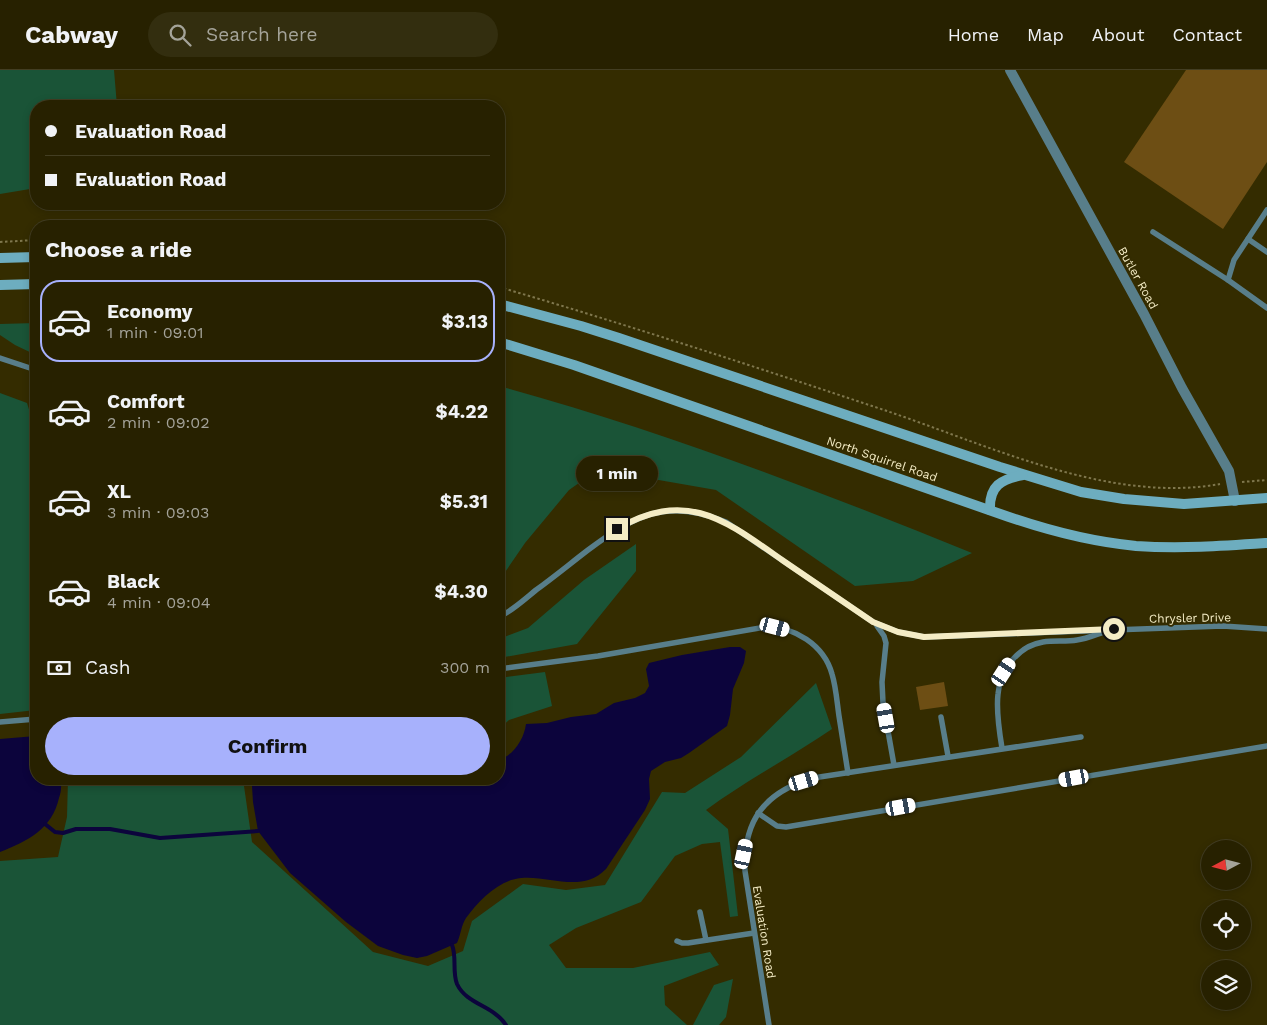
<!DOCTYPE html>
<html lang="en">
<head>
<meta charset="utf-8">
<style>
  :root { --surface:#272100; --page:#332e0f; --text:#f1f3f6; --muted:#a4a399; --line:#433e22; --accent:#a7b1fc }
  body { margin:0; font-family:"Work Sans",sans-serif; background:var(--page); color:var(--text); height:100vh; display:flex; flex-direction:column; font-size:19px; white-space:nowrap }
  * { box-sizing:border-box; margin:0 }
  p { font-size:16px; color:var(--muted) }
  .icon { flex:none; width:28px; height:28px; fill:none; stroke:currentColor; stroke-width:2; stroke-linecap:round; stroke-linejoin:round }
  .map { position:relative; flex:1; overflow:hidden }
  .panel { position:absolute; left:30px; top:150px; width:475px; height:565px; display:flex; flex-direction:column; background:var(--surface); border-radius:20px; box-shadow:0 2px 8px #0003,0 0 0 1px var(--line) }
  .panel>* { flex:none }
  .banner { position:absolute; left:30px; top:30px; width:475px; height:110px; border-radius:20px; box-shadow:0 2px 8px #0003,0 0 0 1px var(--line); display:grid; align-content:center; height:110px; padding:0 15px; background:var(--surface) }
  .needle { width:32px; rotate:263deg }
  .buttons { position:absolute; left:1201px; top:770px; display:grid; gap:10px }
  .buttons a { display:grid; place-items:center; width:50px; height:50px; border-radius:50%; background:var(--surface); box-shadow:0 2px 8px #0003,0 0 0 1px var(--line); font-size:25px }
  .end { position:absolute; width:22px; height:22px; margin:-11px; border:6px solid #f4ecc5; background:#111; box-shadow:0 0 0 2px #111 }
  .from { border-radius:50% }
  .bubble { position:absolute; height:35px; border-radius:18px; background:var(--surface); box-shadow:0 2px 8px #0003,0 0 0 1px var(--line); font-size:16px; font-weight:700; line-height:35px; text-align:center }
  .car { position:absolute; width:15px; height:30px; margin:-15px -8px; border-radius:6px; box-shadow:0 0 4px 1px #0007; background:linear-gradient(#fff 24%,#345 0 40%,#fff 0 76%,#345 0 86%,#fff 0) }
  .banner b { display:flex; align-items:center; gap:18px; height:48px; font-size:19px }
  .banner b+b { border-top:1px solid var(--line) }
  .banner i { width:12px; height:12px; background:var(--text) }
  ul { padding:0; list-style:none }
  li { display:flex; align-items:center; gap:15px; height:82px; margin:0 10px 8px; padding:0 5px; border:2px solid transparent; border-radius:20px }
  li div { flex:1 }
  li b { display:block; font-size:19px }
  li em { font-style:normal; font-weight:700 }
  li.selected { border-color:var(--accent) }
  li>.icon { width:45px; height:45px; stroke-width:1.5 }
  h2 { padding:0 15px; font-size:22px; line-height:60px }
  .pay { display:flex; align-items:center; gap:12px; height:55px; padding:0 15px; font-size:19px }
  .pay p { margin-inline-start:auto }
  .cta { display:flex; gap:10px; margin-top:auto; padding:10px 15px }
  .cta a { flex:1; height:58px; border-radius:30px; background:var(--accent); color:#111; font-size:20px; font-weight:700; line-height:58px; text-align:center }
  header { display:flex; align-items:center; gap:30px; box-sizing:border-box; height:70px; padding:0 25px; background:var(--surface); border-bottom:1px solid var(--line) }
  header strong { font-size:24px }
  nav { display:flex; gap:28px; margin-inline-start:auto; font-size:18px }
  .search { width:350px; height:45px; background:var(--page); display:flex; align-items:center; gap:12px; box-sizing:border-box; padding:0 18px; border-radius:28px; color:var(--muted); font-size:19px }
  .map>svg:first-child { display:block }
  .green { fill:#1a5437 }
  .water { fill:#0c043c }
  .lines { fill:none; stroke-linecap:round; stroke-linejoin:round }
  .stream { stroke:#0c043c; stroke-width:4 }
  .building { fill:#6d4e14 }
  .path { stroke:#7f774d; stroke-width:2; stroke-dasharray:2.5 2.5; stroke-linecap:butt }
  .service { stroke:#587e8a; stroke-width:5.5 }
  .minor { stroke:#587e8a; stroke-width:10 }
  .secondary { stroke:#6dadbf; stroke-width:10 }
  .route { stroke:#f4ecc5; stroke-width:6 }
  .labels { text-anchor:middle; stroke-width:4; stroke-linejoin:round; paint-order:stroke }
  .street-label { font-size:12px; fill:#f4ecc5; stroke:#342c00 }
</style>
</head>
<body>
<header>
<strong>Cabway</strong>
<div class="search"><svg class="icon" aria-label="search" viewBox="0 0 24 24"><circle cx="10" cy="10" r="6"/><path d="M15 15l6 6"/></svg>Search here</div>
<nav><a>Home</a><a>Map</a><a>About</a><a>Contact</a></nav>
</header>
<div class="map">
<svg width="1267" height="955" viewBox="0 0 1267 955">
  <rect width="100%" height="100%" fill="#342c00"/>
  <!-- green -->
  <g class="green">
    <path d="M0,0H114L117,36H36V118L0,124Z"/>
    <path d="M36,253V285L15,275L0,265V254Z"/>
    <path d="M499,316C660,360 817,420 972,483L913,511L855,516L716,420L630,405L589,406L569,420L525,473L499,511Z"/>
    <path d="M0,323L27,333L36,362V640L0,644Z"/>
    <path d="M636,474V501L577,574L499,588V569L528,558L584,510Z"/>
    <path d="M545,602L552,636L509,650L499,659V608Z"/>
    <path d="M816,613L832,659C791,687 747,710 706,740L728,759L738,846L730,847L720,772L702,774L675,786L641,832L576,858L549,875L566,898H633L710,882L719,895L664,916L665,935L687,955H0V791L58,787L67,747L68,709H247L244,716L252,772L373,882L428,896L463,881L472,851L523,814L566,820L605,815L662,722L685,723L741,687Z"/>
    <path d="M733,909L726,947L719,955H693L714,915Z"/>
  </g>
  <!-- water -->
  <g class="water">
    <path d="M730,577H740L746,581L744,593L733,619L730,645L727,656L689,683L681,688L665,692L651,701L649,709L650,729L645,740L606,799C581,824 550,805 521,808C499,810 479,830 466,848C461,856 461,864 457,873L427,886L417,888L403,885L378,876L346,852L290,803L258,761L253,732L252,716L255,709H499V690C514,685 524,669 526,654L547,653L571,647L596,644L614,633L635,628L645,623L649,616L646,599L649,593L682,585Z"/>
    <path d="M36,666V709H60C62,716 61,722 59,728C52,759 28,771 0,782V669Z"/>
  </g>
  <g class="lines">
    <!-- stream -->
    <g class="stream">
      <path d="M45,754L55,762L63,763L76,759H110L160,768L258,761"/>
      <path d="M452,875C457,887 452,901 457,914C467,935 493,935 506,955"/>
    </g>
  </g>
  <!-- building -->
  <g class="building">
    <path d="M1186,0H1267V92L1223,159L1124,92Z"/>
    <path d="M944,612L948,636L920,640L916,617Z"/>
  </g>
  <g class="lines">
    <!-- path -->
    <g class="path">
      <path d="M0,172L36,170"/>
      <path d="M499,217C628,255 756,297 884,340C988,375 1109,434 1220,414"/>
      <path d="M1242,412L1267,410"/>
    </g>
    <!-- service -->
    <g class="service">
      <path d="M1267,140L1234,190L1228,210L1267,238"/>
      <path d="M1153,162L1228,210"/>
      <path d="M1248,169L1267,182"/>
      <path d="M0,288L36,300"/>
      <path d="M499,547C512,541 525,529 536,520C554,507 571,493 588,480C636,444 668,428 726,452L873,552L898,562L924,567L1223,556L1267,559"/>
      <path d="M877,556L884,566L886,573L882,612L883,633L894,695"/>
      <path d="M499,599L598,586L765,557C794,556 824,575 832,604C836,617 837,632 839,646C842,665 845,684 848,703"/>
      <path d="M941,647L948,686"/>
      <path d="M0,652L36,649"/>
      <path d="M1002,678C999,660 996,641 998,624C1000,600 1018,576 1043,572C1054,570 1066,572 1077,570C1087,569 1097,564 1107,561"/>
      <path d="M758,743L777,756L786,757L1267,676"/>
      <path d="M700,842L706,870"/>
      <path d="M677,871L682,873H688L754,863"/>
      <path d="M769,955L745,801C743,750 765,722 813,708L1081,667"/>
    </g>
    <!-- minor -->
    <path class="minor" d="M1010,0L1144,244L1182,318L1229,401L1235,431"/>
    <!-- secondary -->
    <g class="secondary">
      <path d="M0,188L36,187"/>
      <path d="M0,215L36,214"/>
      <path d="M499,234L581,256L619,268L1000,397L1081,422L1124,429L1184,434L1267,428"/>
      <path d="M499,272L574,295L1009,447C1050,461 1093,472 1136,476C1180,479 1223,476 1267,473"/>
      <path d="M990,440C989,416 1001,409 1023,405"/>
    </g>
  </g>
  <g class="lines">
    <!-- route -->
    <path class="route" d="M617,459C688,418 726,451 785,492C814,512 844,532 873,552L898,562L924,567L1114,559"/>
  </g>
  <g class="labels">
    <!-- street labels -->
    <g class="street-label">
      <text transform="translate(1138 208) rotate(61)" y="4">Butler Road</text>
      <text transform="translate(882 389) rotate(19)" y="4">North Squirrel Road</text>
      <text transform="translate(1190 548) rotate(-1)" y="4">Chrysler Drive</text>
      <text transform="translate(764 862) rotate(81)" y="4">Evaluation Road</text>
    </g>
  </g>
</svg>
<div class="buttons">
<a><svg class="needle" viewBox="-14 -14 28 28"><path d="M0-13l5 13h-10z" fill="#e53935"/><path d="M0 13l5-13h-10z" fill="#a4a399"/></svg></a>
<a><svg class="icon" aria-label="locate" viewBox="0 0 24 24"><circle cx="12" cy="12" r="6"/><path d="M12 2v4M12 18v4M2 12h4M18 12h4"/></svg></a>
<a><svg class="icon" aria-label="layers" viewBox="0 0 24 24"><path d="M12 4l9 5-9 5-9-5zM3 14l9 5 9-5"/></svg></a>
</div>
<i class="end from" style="left:1114px;top:559px"></i>
<i class="end" style="left:617px;top:459px"></i>
<div class="bubble" style="left:576px;top:386px;width:82px">1 min</div>
<i class="car" style="left:775px;top:557px;rotate:105deg"></i>
<i class="car" style="left:1004px;top:602px;rotate:33deg"></i>
<i class="car" style="left:886px;top:648px;rotate:350deg"></i>
<i class="car" style="left:1074px;top:708px;rotate:260deg"></i>
<i class="car" style="left:804px;top:711px;rotate:73deg"></i>
<i class="car" style="left:901px;top:737px;rotate:80deg"></i>
<i class="car" style="left:744px;top:784px;rotate:12deg"></i>
<div class="banner">
<b><i class="from"></i>Evaluation Road</b>
<b><i></i>Evaluation Road</b>
</div>
<section class="panel">
<h2>Choose a ride</h2>
<ul>
<li class="selected"><svg class="icon" aria-label="car" viewBox="0 0 24 24"><path d="M5 17H2v-5l4-1 3-4h7l3 4 3 1v5h-3M9 17h6M6 11h13"/><circle cx="7" cy="17" r="2"/><circle cx="17" cy="17" r="2"/></svg><div><b>Economy</b><p>1 min · 09:01</p></div><em>$3.13</em></li>
<li><svg class="icon" aria-label="car" viewBox="0 0 24 24"><path d="M5 17H2v-5l4-1 3-4h7l3 4 3 1v5h-3M9 17h6M6 11h13"/><circle cx="7" cy="17" r="2"/><circle cx="17" cy="17" r="2"/></svg><div><b>Comfort</b><p>2 min · 09:02</p></div><em>$4.22</em></li>
<li><svg class="icon" aria-label="car" viewBox="0 0 24 24"><path d="M5 17H2v-5l4-1 3-4h7l3 4 3 1v5h-3M9 17h6M6 11h13"/><circle cx="7" cy="17" r="2"/><circle cx="17" cy="17" r="2"/></svg><div><b>XL</b><p>3 min · 09:03</p></div><em>$5.31</em></li>
<li><svg class="icon" aria-label="car" viewBox="0 0 24 24"><path d="M5 17H2v-5l4-1 3-4h7l3 4 3 1v5h-3M9 17h6M6 11h13"/><circle cx="7" cy="17" r="2"/><circle cx="17" cy="17" r="2"/></svg><div><b>Black</b><p>4 min · 09:04</p></div><em>$4.30</em></li>
</ul>
<div class="pay"><svg class="icon" aria-label="cash" viewBox="0 0 24 24"><path d="M3 7h18v10H3z"/><circle cx="12" cy="12" r="2"/></svg>Cash<p>300 m</p></div>
<div class="cta"><a>Confirm</a></div>
</section>
</div>
</body>
</html>
